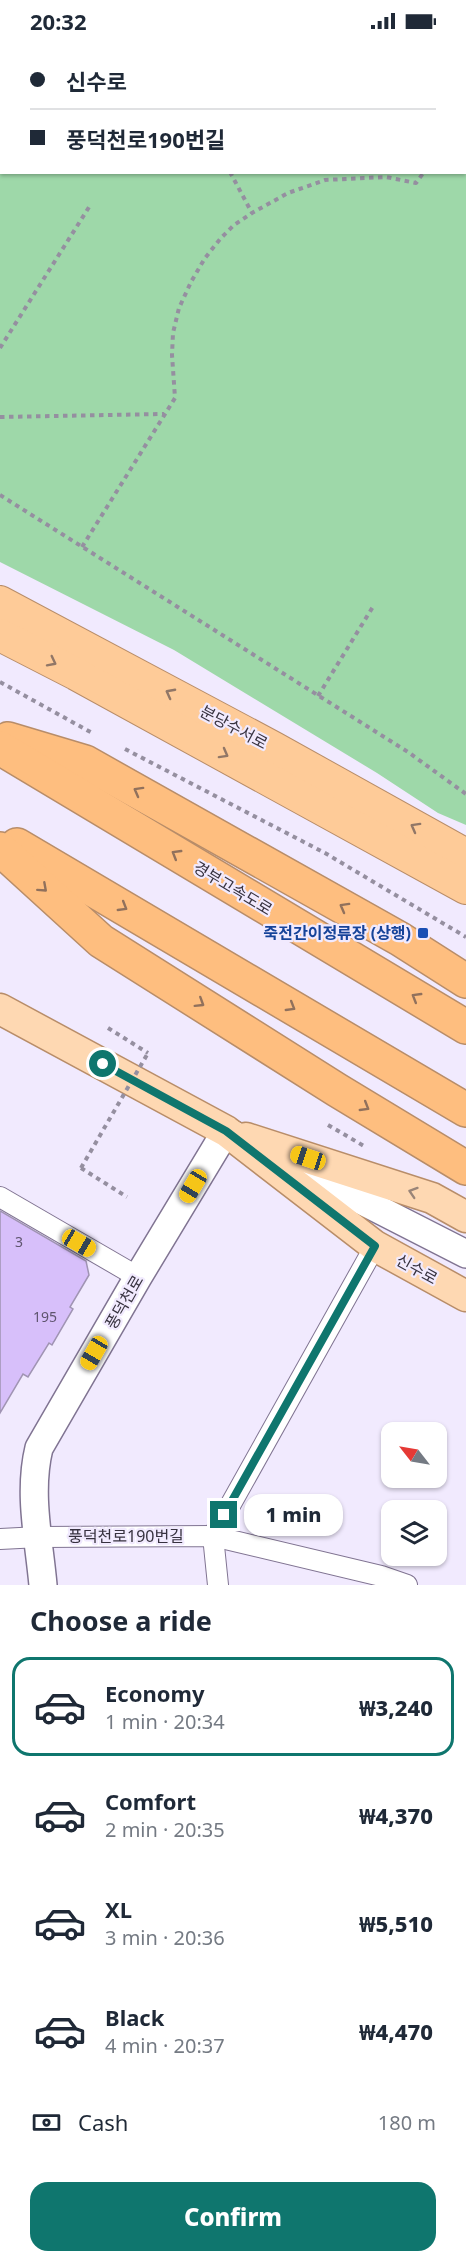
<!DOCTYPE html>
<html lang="en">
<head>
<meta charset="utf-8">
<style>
  :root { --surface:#fff; --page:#f2f2f3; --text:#1f2937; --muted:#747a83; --line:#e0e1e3; --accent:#0f766e }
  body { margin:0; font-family:"Noto Sans","Noto Sans KR",sans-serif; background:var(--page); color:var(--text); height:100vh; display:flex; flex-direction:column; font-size:22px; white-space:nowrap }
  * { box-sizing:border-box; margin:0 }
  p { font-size:20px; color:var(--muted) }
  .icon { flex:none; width:33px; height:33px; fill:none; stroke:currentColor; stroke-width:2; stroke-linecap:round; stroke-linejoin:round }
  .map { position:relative; height:1543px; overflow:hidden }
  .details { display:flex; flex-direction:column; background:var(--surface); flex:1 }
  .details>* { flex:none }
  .banner { position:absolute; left:0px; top:0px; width:466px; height:132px; box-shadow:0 2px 4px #0004; display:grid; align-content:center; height:132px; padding:0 30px; background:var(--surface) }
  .needle { width:39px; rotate:301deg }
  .tools { position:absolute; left:381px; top:1380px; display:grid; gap:12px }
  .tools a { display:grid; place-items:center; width:66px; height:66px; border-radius:12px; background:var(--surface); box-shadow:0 2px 4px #0004; font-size:30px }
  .end { position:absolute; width:27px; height:27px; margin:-14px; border:8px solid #0f766e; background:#fff; box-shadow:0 0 0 3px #fff }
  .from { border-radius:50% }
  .bubble { position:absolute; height:42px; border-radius:18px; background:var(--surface); box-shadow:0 2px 4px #0004; font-size:20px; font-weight:800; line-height:42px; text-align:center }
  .car { position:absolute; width:18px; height:36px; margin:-18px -9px; border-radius:8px; box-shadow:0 0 4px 2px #0007; background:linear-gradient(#f5c518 24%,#345 0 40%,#f5c518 0 76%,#345 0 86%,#f5c518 0) }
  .banner b { display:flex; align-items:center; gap:21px; height:57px; font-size:22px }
  .banner b+b { border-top:2px solid var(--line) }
  .banner i { width:15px; height:15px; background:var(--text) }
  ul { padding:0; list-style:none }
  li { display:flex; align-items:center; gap:18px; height:99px; margin:0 12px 9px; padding:0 18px; border:3px solid transparent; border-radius:18px }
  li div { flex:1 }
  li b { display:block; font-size:22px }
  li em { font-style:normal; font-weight:800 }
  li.active { border-color:var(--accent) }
  li>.icon { width:54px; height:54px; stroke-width:1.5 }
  h2 { padding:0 30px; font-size:27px; line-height:72px }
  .pay { display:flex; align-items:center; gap:15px; height:66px; padding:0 30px; font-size:22px }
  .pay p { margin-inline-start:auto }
  .action { display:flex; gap:12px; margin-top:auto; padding:12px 30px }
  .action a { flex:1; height:69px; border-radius:18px; background:var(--accent); color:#fff; font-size:24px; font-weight:800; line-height:69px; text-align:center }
  .status { display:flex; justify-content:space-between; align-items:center; height:42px; padding:0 30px; background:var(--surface); direction:ltr }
  .status svg { height:16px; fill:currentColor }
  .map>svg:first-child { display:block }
  .green { fill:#9ed8a9; fill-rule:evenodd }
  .building { fill:#d7bffa; stroke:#a094b3; stroke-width:1.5 }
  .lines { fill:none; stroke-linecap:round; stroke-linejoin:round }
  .minor-casing { stroke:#807492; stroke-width:22 }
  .secondary-casing { stroke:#807492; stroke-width:30 }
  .primary-casing { stroke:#b88d69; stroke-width:33 }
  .trunk-casing { stroke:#b88d69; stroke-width:34 }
  .motorway-casing { stroke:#b88d69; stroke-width:36 }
  .path { stroke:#958fa0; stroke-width:4; stroke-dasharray:4.5 4.5; stroke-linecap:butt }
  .minor { stroke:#fff; stroke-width:20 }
  .secondary { stroke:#fff; stroke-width:27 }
  .primary { stroke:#fed8b2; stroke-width:30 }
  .trunk { stroke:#fecb98; stroke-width:32 }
  .motorway { stroke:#febe7f; stroke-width:33 }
  .path-bridge { stroke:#958fa0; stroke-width:4; stroke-dasharray:4.5 4.5; stroke-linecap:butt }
  .oneway { stroke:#917767 }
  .oneway2 { stroke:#91715c }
  .oneway3 { stroke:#9a8578 }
  .route { stroke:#0f766e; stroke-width:8 }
  .transit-dot { fill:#1a4fb4; stroke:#f1eafe; stroke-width:2 }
  .labels { text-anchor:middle; stroke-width:4.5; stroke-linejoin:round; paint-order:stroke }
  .number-label { font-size:14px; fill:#5f556e }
  .street-label { font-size:16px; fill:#37323f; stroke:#f1eafe }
  .transit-label { font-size:16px; font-weight:bold; fill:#164399; stroke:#f1eafe; text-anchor:end }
</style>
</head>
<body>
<div class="status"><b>20:32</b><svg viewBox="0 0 49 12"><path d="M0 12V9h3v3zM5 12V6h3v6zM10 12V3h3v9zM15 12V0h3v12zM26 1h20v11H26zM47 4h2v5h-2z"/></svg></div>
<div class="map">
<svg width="466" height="1543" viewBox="0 0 466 1543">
  <rect width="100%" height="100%" fill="#f1eafe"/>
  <!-- green -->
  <path class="green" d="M0,0H466V783L438,771L377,731L174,608L0,520ZM2,2H465V130H2Z"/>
  <!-- building -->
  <path class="building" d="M0,1169L86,1219L89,1233L70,1265L73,1267L52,1303L49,1301L28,1335L23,1332L0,1371Z"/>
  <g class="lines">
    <defs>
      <g id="minor">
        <path d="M0,1155L138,1235"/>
        <path d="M0,1497L39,1495L213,1494L381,1534L407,1543"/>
        <path d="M218,1543L213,1494L375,1204"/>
      </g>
      <g id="secondary">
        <path d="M280,1117L466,1212"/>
        <path d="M43,1543C39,1498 28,1451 39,1406L138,1235L226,1089L246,1099"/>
      </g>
      <g id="primary">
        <path d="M0,967L226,1089L375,1204L466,1254"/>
        <path d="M246,1096L432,1156L466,1175"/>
      </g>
      <g id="trunk">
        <path d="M0,560L274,706L466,813"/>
        <path d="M0,593L76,632L466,846"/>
      </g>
      <g id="motorway">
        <path d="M8,697L85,720L400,897L466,939"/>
        <path d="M0,706L466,985"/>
        <path d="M17,803L466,1068"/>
        <path d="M0,807L101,899L337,1048L466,1126"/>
      </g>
    </defs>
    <!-- minor casing -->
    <use href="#minor" class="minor-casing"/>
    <!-- secondary casing -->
    <use href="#secondary" class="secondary-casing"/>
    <!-- primary casing -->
    <use href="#primary" class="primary-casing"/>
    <!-- trunk casing -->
    <use href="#trunk" class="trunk-casing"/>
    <!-- motorway casing -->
    <use href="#motorway" class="motorway-casing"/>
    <!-- path -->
    <g class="path">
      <path d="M429,0V2"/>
      <path d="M244,2L245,0"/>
      <path d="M230,130L252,171"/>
      <path d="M0,306L91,162"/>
      <path d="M0,375L164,372"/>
      <path d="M0,453L408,710L466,752"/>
      <path d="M82,505L175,356L172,313L173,291L179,266L191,240L205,216L221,196L234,183L252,171L288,151L325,138L386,135L416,141L424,130"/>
      <path d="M0,640L94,692"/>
      <path d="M318,654L374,563"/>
      <path d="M125,707L325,811L466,895"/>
      <path d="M108,986L148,1011"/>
      <path d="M328,1083L364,1104"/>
      <path d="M81,1126L127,1155"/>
    </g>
    <!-- minor -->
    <use href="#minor" class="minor"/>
    <!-- secondary -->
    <use href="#secondary" class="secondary"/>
    <!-- primary -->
    <use href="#primary" class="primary"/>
    <!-- trunk -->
    <use href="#trunk" class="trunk"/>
    <!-- motorway -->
    <use href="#motorway" class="motorway"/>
    <!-- path-bridge -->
    <path class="path-bridge" d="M81,1126L148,1011"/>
  </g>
  <!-- one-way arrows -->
  <defs><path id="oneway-chevron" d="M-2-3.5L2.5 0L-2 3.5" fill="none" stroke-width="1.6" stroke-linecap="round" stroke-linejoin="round" transform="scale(1.5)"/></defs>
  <g class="oneway">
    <use href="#oneway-chevron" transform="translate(52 620) rotate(27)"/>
    <use href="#oneway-chevron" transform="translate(170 651) rotate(-152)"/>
    <use href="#oneway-chevron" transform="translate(224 712) rotate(29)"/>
    <use href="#oneway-chevron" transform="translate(415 785) rotate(-151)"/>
  </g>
  <g class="oneway2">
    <use href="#oneway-chevron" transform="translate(138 749) rotate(-151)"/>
    <use href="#oneway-chevron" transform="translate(176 812) rotate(-149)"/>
    <use href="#oneway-chevron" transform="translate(43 846) rotate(42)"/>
    <use href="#oneway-chevron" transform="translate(123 865) rotate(31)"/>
    <use href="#oneway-chevron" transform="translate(344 865) rotate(-151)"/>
    <use href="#oneway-chevron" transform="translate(416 955) rotate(-149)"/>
    <use href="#oneway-chevron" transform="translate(200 961) rotate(32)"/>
    <use href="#oneway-chevron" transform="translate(291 965) rotate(31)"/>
    <use href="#oneway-chevron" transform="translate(365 1065) rotate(31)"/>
  </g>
  <use class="oneway3" href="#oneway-chevron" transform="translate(413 1150) rotate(-162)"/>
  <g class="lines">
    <!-- route -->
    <path class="route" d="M103,1022L226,1089L375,1204L224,1473"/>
  </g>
  <!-- markers -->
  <rect class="transit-dot" x="417" y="885" width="12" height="12" rx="3"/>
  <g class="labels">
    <!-- number labels -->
    <g class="number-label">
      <text x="19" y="1205">3</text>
      <text x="45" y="1280">195</text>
    </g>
    <!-- street labels -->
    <g class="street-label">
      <text transform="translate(234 685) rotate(28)" y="6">분당수서로</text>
      <text transform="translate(233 846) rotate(31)" y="6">경부고속도로</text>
      <text transform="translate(417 1227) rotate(29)" y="6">신수로</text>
      <text transform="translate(124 1260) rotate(-60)" y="6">풍덕천로</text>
      <text x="126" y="1500">풍덕천로190번길</text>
    </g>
    <!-- transit labels -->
    <g class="transit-label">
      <text x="411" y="897">죽전간이정류장 (상행)</text>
    </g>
  </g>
</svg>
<div class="tools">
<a><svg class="needle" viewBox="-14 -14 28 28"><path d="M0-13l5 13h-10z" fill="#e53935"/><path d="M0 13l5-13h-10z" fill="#747a83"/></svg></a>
<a><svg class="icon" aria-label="layers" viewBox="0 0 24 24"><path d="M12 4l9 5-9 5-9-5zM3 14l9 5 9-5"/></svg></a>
</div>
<i class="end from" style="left:103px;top:1022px"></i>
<i class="end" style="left:224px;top:1473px"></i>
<div class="bubble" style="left:244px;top:1452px;width:99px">1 min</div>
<i class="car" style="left:308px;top:1116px;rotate:288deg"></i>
<i class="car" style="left:193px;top:1144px;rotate:211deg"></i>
<i class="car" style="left:79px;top:1201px;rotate:120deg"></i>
<i class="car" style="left:94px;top:1311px;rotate:210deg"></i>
<div class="banner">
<b><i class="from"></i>신수로</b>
<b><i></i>풍덕천로190번길</b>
</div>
</div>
<section class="details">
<h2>Choose a ride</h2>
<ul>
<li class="active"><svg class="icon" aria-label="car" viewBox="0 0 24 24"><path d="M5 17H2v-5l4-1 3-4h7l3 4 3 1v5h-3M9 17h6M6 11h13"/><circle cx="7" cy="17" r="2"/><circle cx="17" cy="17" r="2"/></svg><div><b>Economy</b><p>1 min · 20:34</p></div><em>₩3,240</em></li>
<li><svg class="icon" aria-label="car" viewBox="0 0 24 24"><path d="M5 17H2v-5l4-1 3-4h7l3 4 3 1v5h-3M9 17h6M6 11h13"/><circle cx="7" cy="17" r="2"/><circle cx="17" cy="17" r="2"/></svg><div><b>Comfort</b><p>2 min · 20:35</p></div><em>₩4,370</em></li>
<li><svg class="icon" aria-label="car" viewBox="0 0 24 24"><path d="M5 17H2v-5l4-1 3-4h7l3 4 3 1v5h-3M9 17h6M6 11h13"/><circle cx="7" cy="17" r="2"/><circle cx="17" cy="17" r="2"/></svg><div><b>XL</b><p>3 min · 20:36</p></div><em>₩5,510</em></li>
<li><svg class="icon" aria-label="car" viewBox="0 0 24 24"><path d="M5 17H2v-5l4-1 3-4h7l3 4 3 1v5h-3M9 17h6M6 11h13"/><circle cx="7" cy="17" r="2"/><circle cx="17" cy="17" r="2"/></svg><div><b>Black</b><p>4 min · 20:37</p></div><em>₩4,470</em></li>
</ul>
<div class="pay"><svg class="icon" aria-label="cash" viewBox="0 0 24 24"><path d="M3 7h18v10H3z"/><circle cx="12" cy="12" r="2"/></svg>Cash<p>180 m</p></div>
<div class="action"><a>Confirm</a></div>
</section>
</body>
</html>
